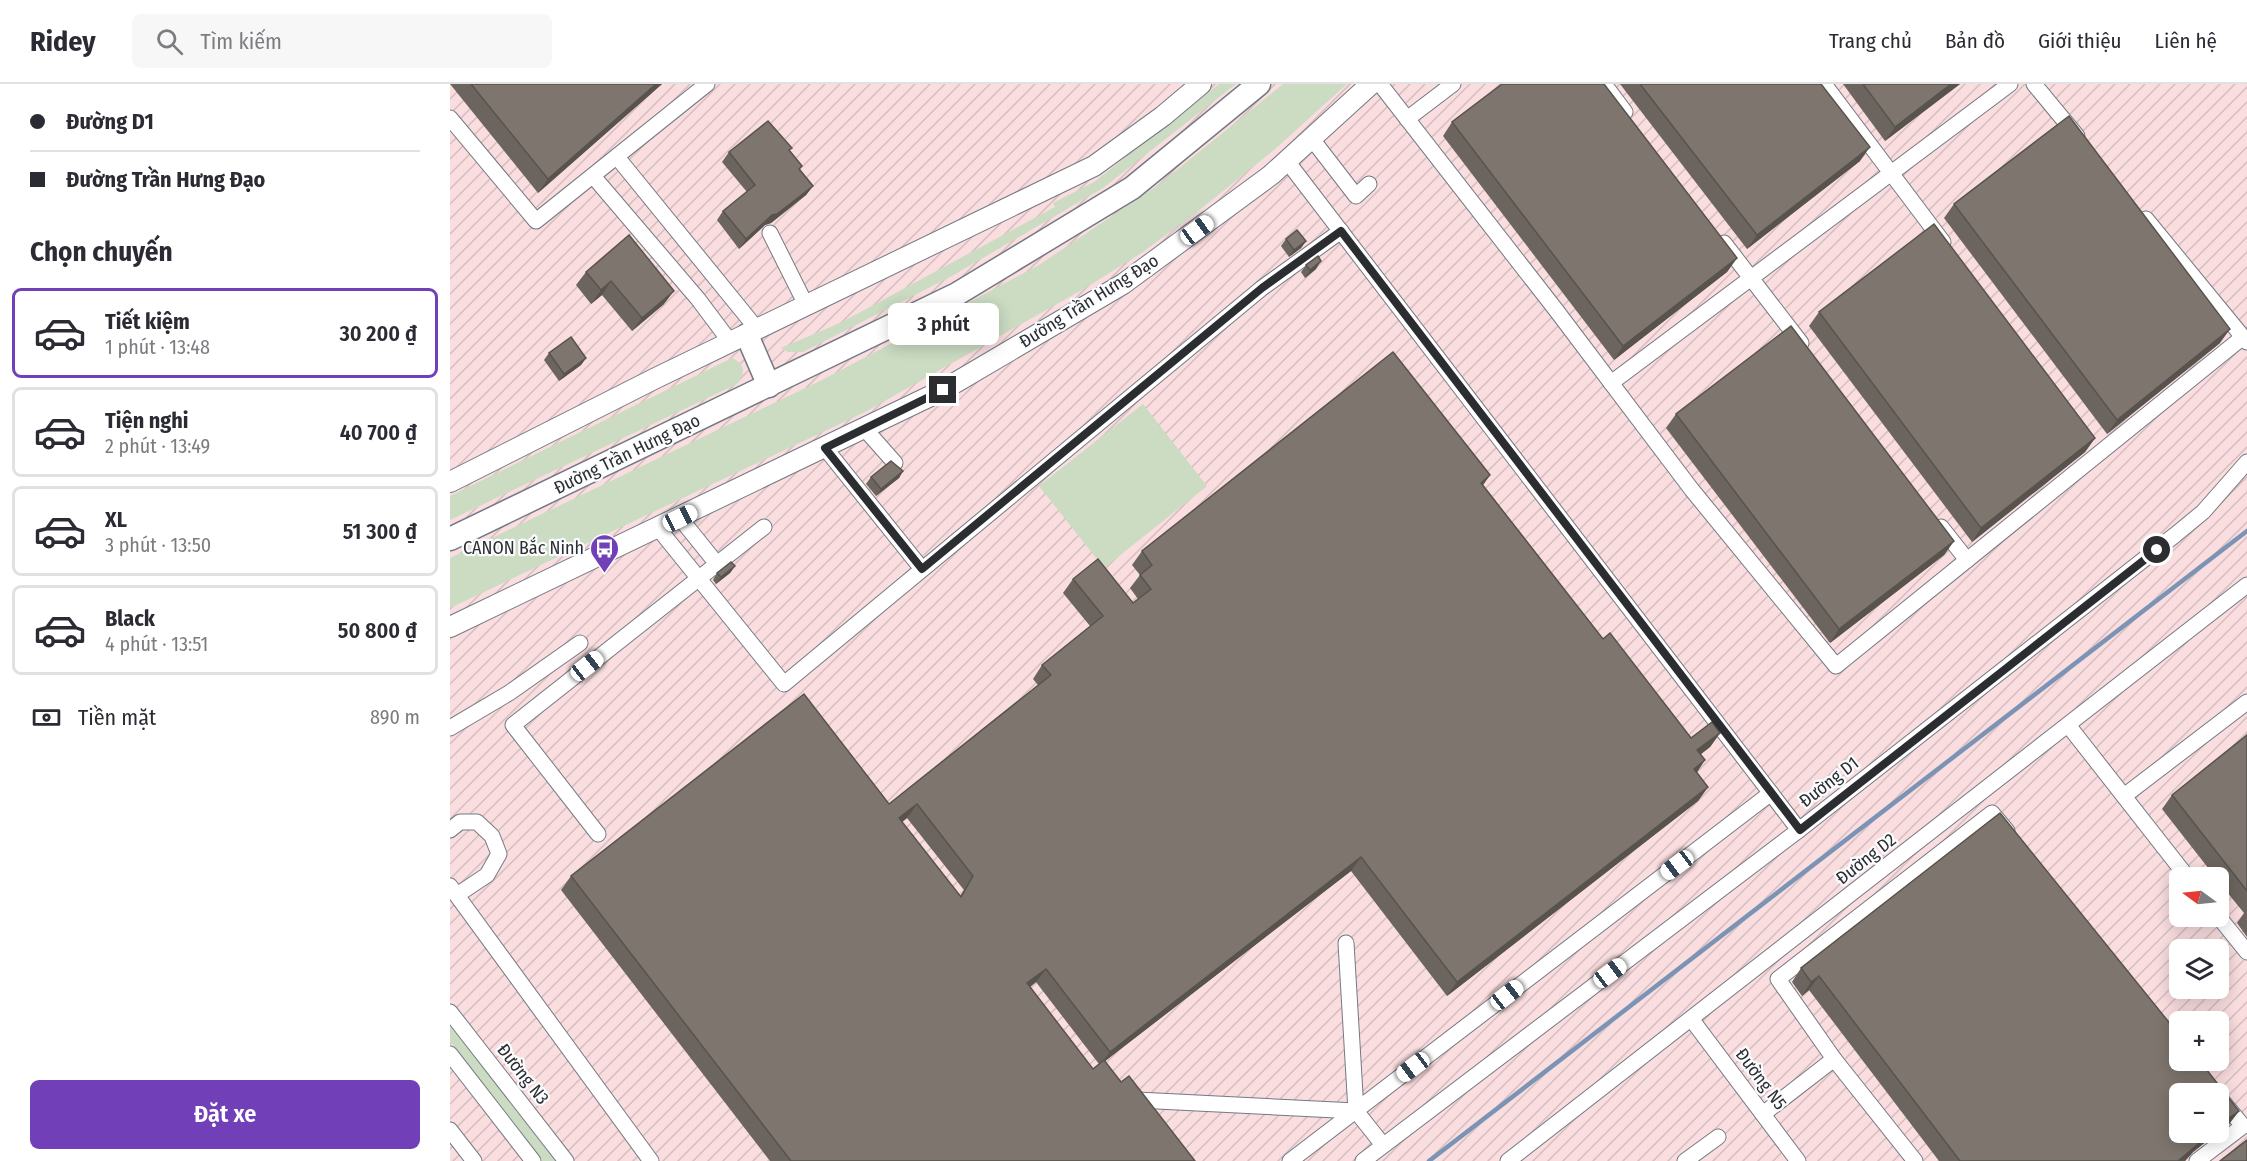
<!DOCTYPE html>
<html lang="vi">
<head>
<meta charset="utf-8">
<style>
  :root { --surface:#fff; --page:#f7f7f7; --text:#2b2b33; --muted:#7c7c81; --line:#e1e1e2; --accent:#7140b8 }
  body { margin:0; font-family:"Fira Sans Condensed",sans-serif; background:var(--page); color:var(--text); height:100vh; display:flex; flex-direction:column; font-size:22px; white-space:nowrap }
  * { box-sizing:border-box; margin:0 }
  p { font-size:20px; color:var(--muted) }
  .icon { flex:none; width:33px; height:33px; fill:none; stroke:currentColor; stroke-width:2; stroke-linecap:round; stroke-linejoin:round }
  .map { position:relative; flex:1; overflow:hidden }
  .details { display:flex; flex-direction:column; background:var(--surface); width:450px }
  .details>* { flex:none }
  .guide { display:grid; align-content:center; height:132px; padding:0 30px; background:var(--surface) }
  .needle { width:39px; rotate:285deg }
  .tools { position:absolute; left:1719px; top:783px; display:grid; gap:12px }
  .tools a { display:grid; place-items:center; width:60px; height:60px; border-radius:9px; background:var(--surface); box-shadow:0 3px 15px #0003; font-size:30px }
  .end { position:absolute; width:27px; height:27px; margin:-14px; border:8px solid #2b2d31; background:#fff; box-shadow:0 0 0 3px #fff }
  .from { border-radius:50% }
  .bubble { position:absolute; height:42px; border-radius:9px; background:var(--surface); box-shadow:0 3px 15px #0003; font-size:20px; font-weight:600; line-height:42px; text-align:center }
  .car { position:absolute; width:18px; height:36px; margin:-18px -9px; border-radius:8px; box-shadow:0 0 4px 2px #0007; background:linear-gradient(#fff 24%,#345 0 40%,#fff 0 76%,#345 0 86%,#fff 0) }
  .guide b { display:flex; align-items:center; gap:21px; height:57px; font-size:22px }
  .guide b+b { border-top:2px solid var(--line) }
  .guide i { width:15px; height:15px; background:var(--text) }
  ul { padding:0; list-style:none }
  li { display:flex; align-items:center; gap:18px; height:90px; margin:0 12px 9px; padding:0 18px; border:3px solid var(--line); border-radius:9px }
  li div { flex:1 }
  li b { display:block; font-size:22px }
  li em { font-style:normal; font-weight:600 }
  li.selected { border-color:var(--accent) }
  li>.icon { width:54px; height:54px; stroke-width:1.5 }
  h2 { padding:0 30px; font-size:27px; line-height:72px }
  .pay { display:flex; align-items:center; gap:15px; height:66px; padding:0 30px; font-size:22px }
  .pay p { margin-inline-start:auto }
  .button { display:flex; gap:12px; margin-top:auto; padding:12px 30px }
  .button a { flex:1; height:69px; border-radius:9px; background:var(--accent); color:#fff; font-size:24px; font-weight:600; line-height:69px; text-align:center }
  header { display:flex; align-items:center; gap:36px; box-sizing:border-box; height:84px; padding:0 30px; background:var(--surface); border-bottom:2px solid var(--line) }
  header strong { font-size:28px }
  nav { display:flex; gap:33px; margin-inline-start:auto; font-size:21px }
  .search { width:420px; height:54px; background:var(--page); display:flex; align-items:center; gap:15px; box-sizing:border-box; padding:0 21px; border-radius:9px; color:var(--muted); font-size:22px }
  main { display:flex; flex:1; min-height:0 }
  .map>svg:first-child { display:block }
  .industrial { fill:url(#industrial-furrows); fill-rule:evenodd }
  .green { fill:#cbdcc3 }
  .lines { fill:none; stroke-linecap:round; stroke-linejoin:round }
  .stream { stroke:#7b94b5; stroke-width:4.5 }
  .minor-casing { stroke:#757983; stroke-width:17 }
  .major-casing { stroke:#757983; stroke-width:22 }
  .highway-casing { stroke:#757983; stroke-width:25 }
  .minor { stroke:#fff; stroke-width:15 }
  .major { stroke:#fff; stroke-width:20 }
  .highway { stroke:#fff; stroke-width:22 }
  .wall { fill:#6c655f; fill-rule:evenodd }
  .shaded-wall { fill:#58534d }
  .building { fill:#7e766e; stroke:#58534d; stroke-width:1.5; fill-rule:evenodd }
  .route { stroke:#2b2d31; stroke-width:8 }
  .labels { text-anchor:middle; stroke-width:4.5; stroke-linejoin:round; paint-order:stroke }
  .street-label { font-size:18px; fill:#2b2d31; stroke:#fbfcfe }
  .poi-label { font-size:18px; fill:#2b2d31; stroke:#fbfcfe; text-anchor:end }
</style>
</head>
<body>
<header>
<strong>Ridey</strong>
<div class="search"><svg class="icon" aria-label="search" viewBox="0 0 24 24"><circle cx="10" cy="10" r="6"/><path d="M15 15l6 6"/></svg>Tìm kiếm</div>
<nav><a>Trang chủ</a><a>Bản đồ</a><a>Giới thiệu</a><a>Liên hệ</a></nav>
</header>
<main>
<section class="details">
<div class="guide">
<b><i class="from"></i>Đường D1</b>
<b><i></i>Đường Trần Hưng Đạo</b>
</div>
<h2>Chọn chuyến</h2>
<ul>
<li class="selected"><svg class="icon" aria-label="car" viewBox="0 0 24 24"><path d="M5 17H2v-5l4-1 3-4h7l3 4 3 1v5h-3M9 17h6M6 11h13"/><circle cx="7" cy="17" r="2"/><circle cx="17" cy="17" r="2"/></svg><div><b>Tiết kiệm</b><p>1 phút · 13:48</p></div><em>30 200 ₫</em></li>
<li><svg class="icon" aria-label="car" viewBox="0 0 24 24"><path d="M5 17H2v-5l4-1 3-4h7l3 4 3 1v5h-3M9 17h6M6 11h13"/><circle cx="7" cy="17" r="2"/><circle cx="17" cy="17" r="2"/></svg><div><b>Tiện nghi</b><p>2 phút · 13:49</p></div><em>40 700 ₫</em></li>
<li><svg class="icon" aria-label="car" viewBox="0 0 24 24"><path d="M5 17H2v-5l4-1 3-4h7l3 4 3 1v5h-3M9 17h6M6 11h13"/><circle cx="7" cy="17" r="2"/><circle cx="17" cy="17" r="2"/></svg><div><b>XL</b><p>3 phút · 13:50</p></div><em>51 300 ₫</em></li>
<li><svg class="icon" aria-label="car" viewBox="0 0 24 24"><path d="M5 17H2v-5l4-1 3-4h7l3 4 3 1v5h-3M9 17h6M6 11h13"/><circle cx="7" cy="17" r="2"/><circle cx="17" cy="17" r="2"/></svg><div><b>Black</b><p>4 phút · 13:51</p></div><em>50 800 ₫</em></li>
</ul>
<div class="pay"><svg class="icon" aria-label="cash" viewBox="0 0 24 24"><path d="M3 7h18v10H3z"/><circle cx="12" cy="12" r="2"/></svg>Tiền mặt<p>890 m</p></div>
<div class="button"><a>Đặt xe</a></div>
</section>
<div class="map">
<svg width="1797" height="1077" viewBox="0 0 1797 1077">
  <defs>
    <pattern id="industrial-furrows" width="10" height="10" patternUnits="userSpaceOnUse" patternTransform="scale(1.5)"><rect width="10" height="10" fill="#f9dddf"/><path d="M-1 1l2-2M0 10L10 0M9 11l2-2" fill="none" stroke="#d6bec0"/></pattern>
  </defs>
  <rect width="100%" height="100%" fill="#eaeffa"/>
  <!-- industrial -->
  <path class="industrial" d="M0,0H1797V1077H0ZM1730,794H1768V832H1730ZM1730,866H1768V904H1730ZM1730,938H1768V976H1730ZM1730,1010H1768V1048H1730Z"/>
  <!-- green -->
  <g class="green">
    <path d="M769,0H786L653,104L502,192L353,268H338L331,264L392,238L605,123L603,119L644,98Z"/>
    <path d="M833,0H897L824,66L742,132L690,170L632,206L415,328L0,524V474L376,294L589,181L707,102Z"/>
    <path d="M282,274C295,280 296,289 287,300L0,436V412Z"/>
    <path d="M693,320L757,402L654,484L589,402Z"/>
    <path d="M0,940L107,1077H93L0,957Z"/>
  </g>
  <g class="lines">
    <!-- stream -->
    <path class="stream" d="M979,1077L1797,447"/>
    <defs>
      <g id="minor">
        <path d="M930,0L1106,226L1242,406L1386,582L1793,253"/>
        <path d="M1154,0L1175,28"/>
        <path d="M1374,0L1493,158"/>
        <path d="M1584,0L1627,52"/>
        <path d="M0,34L86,137L257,0"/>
        <path d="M957,35L1003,0"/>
        <path d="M862,55L906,112L919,100"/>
        <path d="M167,73L307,245"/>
        <path d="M837,77L1349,746"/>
        <path d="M143,92L248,215L281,259"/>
        <path d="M1696,135L1797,258"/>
        <path d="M320,149L356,221"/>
        <path d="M1274,159L1351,259"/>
        <path d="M1161,299L1560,0"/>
        <path d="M414,344L445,379"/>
        <path d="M375,364L472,485"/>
        <path d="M230,434L267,480"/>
        <path d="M1491,443L1517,476"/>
        <path d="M208,444L334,600L812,204L891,147"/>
        <path d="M1618,641L1738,794"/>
        <path d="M0,644L59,609L130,559"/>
        <path d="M1674,712L1797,618"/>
        <path d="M0,746L10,738H27L42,752L49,770L37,791L7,811"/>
        <path d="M148,750L63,641L314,443"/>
        <path d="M0,802L201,1077"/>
        <path d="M1768,832L1797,868"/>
        <path d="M896,859L906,1027L933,1061"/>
        <path d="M0,928L116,1077"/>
        <path d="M1242,936L1348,1077"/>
        <path d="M0,970L83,1077"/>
        <path d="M687,1016L906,1027"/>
        <path d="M1313,1030L1384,975"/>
        <path d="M0,1046L24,1077"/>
        <path d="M840,1077L1321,709"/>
        <path d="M913,1077L1349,746L1725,451L1753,428L1797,378"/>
        <path d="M1058,1077L1797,501"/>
        <path d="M1235,1077L1268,1053"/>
        <path d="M1465,1077L1384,975L1328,895L1542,729L1557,747"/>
        <path d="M1747,1077L1793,1042L1768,1012"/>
      </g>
      <g id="major">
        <path d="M0,398L206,294L644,82L713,32L751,0"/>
        <path d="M0,543L493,306L673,200L821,91L921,0"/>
      </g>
      <g id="highway">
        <path d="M297,251L319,302"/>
        <path d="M0,455L507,210L682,104L809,0"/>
      </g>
    </defs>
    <!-- minor casing -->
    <use href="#minor" class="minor-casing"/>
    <!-- major casing -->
    <use href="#major" class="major-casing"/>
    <!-- highway casing -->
    <use href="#highway" class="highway-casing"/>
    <!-- minor -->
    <use href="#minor" class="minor"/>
    <!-- major -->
    <use href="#major" class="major"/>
    <!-- highway -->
    <use href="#highway" class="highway"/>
  </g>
  <!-- wall -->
  <g class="wall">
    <path d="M0,0H212L88,109Z"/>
    <path d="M1170,0H1371L1410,77L1297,165Z"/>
    <path d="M1393,0H1510L1435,57Z"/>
    <path d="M1002,38L1287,174L1277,188L1164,276L993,52Z"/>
    <path d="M340,67L350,85L363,102L356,111L321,139L315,141L289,165L267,136L273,127L297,108L272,78L279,68Z"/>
    <path d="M1504,120L1770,259L1657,350L1494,134Z"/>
    <path d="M179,151L214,220L182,247L152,211L141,220L126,201L136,188Z"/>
    <path d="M836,155L856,157L851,164L839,173L831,162Z"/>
    <path d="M856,181L866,185L855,194L851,188Z"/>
    <path d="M1369,228L1645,354L1635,368L1522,458L1359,242Z"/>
    <path d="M99,269L136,274L131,281L109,297L94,276Z"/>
    <path d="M1226,330L1504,457L1494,471L1380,559L1216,344Z"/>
    <path d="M453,387L449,394L426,412L416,400L421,393Z"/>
    <path d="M1040,391L1033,401L1153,555L1241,654L1270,649L1260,663L1251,670L1247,688L1258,703L1248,717L997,912L901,787L655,977L671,998L745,1077H320L111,806L121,792L439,720L588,601L583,595L592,581L640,542L613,509L623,495L683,519L688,515L680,504L690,491L682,481L692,467ZM457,734L514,806L510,812L452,738ZM586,898L649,980L643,985L580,903Z"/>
    <path d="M285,482L280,489L266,500L263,496L267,489Z"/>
    <path d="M1797,651V853L1787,839L1794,829L1768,797V794H1766L1712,725L1722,711Z"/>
    <path d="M1550,729L1730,952V976H1749L1789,1027L1779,1040L1768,1048V1010H1730V1048H1768L1743,1068L1735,1077H1489L1359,906L1352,912L1342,898L1351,884Z"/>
  </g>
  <!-- shaded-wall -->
  <g class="shaded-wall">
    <path d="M206,0H212L88,109L98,95Z"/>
    <path d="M1501,0H1510L1435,57L1445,43Z"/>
    <path d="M1420,63L1410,77L1297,165L1307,151Z"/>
    <path d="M363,102L356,111L321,139L315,141L289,165L296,155L322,131Z"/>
    <path d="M856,157L851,164L839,173L844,166Z"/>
    <path d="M1287,174L1277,188L1164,276L1173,262Z"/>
    <path d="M871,177L866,185L855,194L860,186Z"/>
    <path d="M161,197L152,211L141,220L151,206Z"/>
    <path d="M224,207L214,220L182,247L192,234Z"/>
    <path d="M1780,245L1770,259L1657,350L1667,336Z"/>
    <path d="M136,274L131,281L109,297L114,290Z"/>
    <path d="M1645,354L1635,368L1522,458L1531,444Z"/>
    <path d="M453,387L449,394L426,412L431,405Z"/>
    <path d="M1040,391L1030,405L1031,399Z"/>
    <path d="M1504,457L1494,471L1380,559L1389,545Z"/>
    <path d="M285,482L280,489L266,500L271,493Z"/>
    <path d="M1270,649L1260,663L1238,680L1247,666Z"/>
    <path d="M1255,676L1246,690L1244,685Z"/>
    <path d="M1258,703L1248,717L997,912L1007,898Z"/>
    <path d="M467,720L457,734L440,748L449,734Z"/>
    <path d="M911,773L901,787L650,981L660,968Z"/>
    <path d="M596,885L586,898L567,913L577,899Z"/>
    <path d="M1369,892L1359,906L1352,912L1361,898Z"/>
    <path d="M1789,1027L1779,1040L1768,1048V1042Z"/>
    <path d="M1760,1048H1768L1743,1068L1735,1077H1728L1751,1055Z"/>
  </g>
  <!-- building -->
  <g class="building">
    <path d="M21,0H206L98,95Z"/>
    <path d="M1052,0H1154L1287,174L1173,262L1002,38Z"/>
    <path d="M1190,0H1371L1420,63L1307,151Z"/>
    <path d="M1413,0H1501L1445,43Z"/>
    <path d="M1619,32L1780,245L1667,336L1504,120Z"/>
    <path d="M318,37L342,64L339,66L352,82L349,85L363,102L327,130L322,131L296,155L273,127L305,101L279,68Z"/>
    <path d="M1484,140L1645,354L1531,444L1369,228Z"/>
    <path d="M847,146L856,157L844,166L836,155Z"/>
    <path d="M179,151L224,207L192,234L161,197L151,206L136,188Z"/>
    <path d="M868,172L871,177L860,186L856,181Z"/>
    <path d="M1341,242L1504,457L1389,545L1226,330Z"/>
    <path d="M121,253L136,274L114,290L99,269Z"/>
    <path d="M943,268L1040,391L1031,399L1153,555L1160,549L1241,654L1262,638L1270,649L1247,666L1255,676L1244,685L1258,703L1007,898L911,773L660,968L596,885L577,899L643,985L654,976L671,998L679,992L745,1077H341L121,792L354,610L439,720L601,591L592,581L653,532L623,495L648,475L683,519L701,505L690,491L702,481L692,467ZM467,720L523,792L511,813L449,734Z"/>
    <path d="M441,377L453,387L431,405L421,393Z"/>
    <path d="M281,478L285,482L271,493L267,489Z"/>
    <path d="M1797,651V807L1722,711Z"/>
    <path d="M1550,729L1730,952V976H1749L1789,1027L1768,1042V1010H1730V1048H1760L1751,1055L1747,1061L1728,1077H1510L1369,892L1361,898L1351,884Z"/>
    <path d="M1797,1056V1077H1770Z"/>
  </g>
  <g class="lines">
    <!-- route -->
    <path class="route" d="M493,306L375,364L472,485L812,204L891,147L1350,746L1707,466"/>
  </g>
  <!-- icons -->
  <defs>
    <symbol id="bus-pin" viewBox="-11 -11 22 30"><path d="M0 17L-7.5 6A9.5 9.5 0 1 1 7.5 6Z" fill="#7140b8" stroke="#fbfcfe"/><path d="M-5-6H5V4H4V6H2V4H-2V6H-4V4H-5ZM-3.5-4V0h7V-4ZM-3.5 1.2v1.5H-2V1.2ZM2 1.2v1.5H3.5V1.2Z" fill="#fff"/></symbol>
  </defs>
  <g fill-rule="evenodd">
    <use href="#bus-pin" x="138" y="448" width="33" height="45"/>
  </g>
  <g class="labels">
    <!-- street labels -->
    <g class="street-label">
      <text transform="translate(639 217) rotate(-32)" y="6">Đường Trần Hưng Đạo</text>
      <text transform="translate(177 370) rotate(-26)" y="6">Đường Trần Hưng Đạo</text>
      <text transform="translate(1379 698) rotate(-38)" y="6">Đường D1</text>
      <text transform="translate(1416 775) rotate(-38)" y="6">Đường D2</text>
      <text transform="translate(73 990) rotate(52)" y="6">Đường N3</text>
      <text transform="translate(1311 995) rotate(53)" y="6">Đường N5</text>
    </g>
    <!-- poi labels -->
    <g class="poi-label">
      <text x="134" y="470">CANON Bắc Ninh</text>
    </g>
  </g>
</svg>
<div class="tools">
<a><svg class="needle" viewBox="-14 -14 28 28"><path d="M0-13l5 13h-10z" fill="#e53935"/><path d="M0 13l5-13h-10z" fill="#7c7c81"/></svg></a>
<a><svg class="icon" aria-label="layers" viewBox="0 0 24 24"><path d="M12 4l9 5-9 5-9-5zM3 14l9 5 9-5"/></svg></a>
<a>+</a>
<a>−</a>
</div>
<i class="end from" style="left:1707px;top:466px"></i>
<i class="end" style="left:493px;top:306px"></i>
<div class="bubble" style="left:438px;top:219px;width:111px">3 phút</div>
<i class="car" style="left:747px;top:146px;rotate:54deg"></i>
<i class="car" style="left:230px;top:434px;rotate:64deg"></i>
<i class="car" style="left:137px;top:582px;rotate:52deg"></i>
<i class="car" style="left:1227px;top:781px;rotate:233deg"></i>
<i class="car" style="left:1160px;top:889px;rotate:53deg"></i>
<i class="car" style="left:1057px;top:911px;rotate:52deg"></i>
<i class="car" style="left:963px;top:983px;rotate:233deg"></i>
</div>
</main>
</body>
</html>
